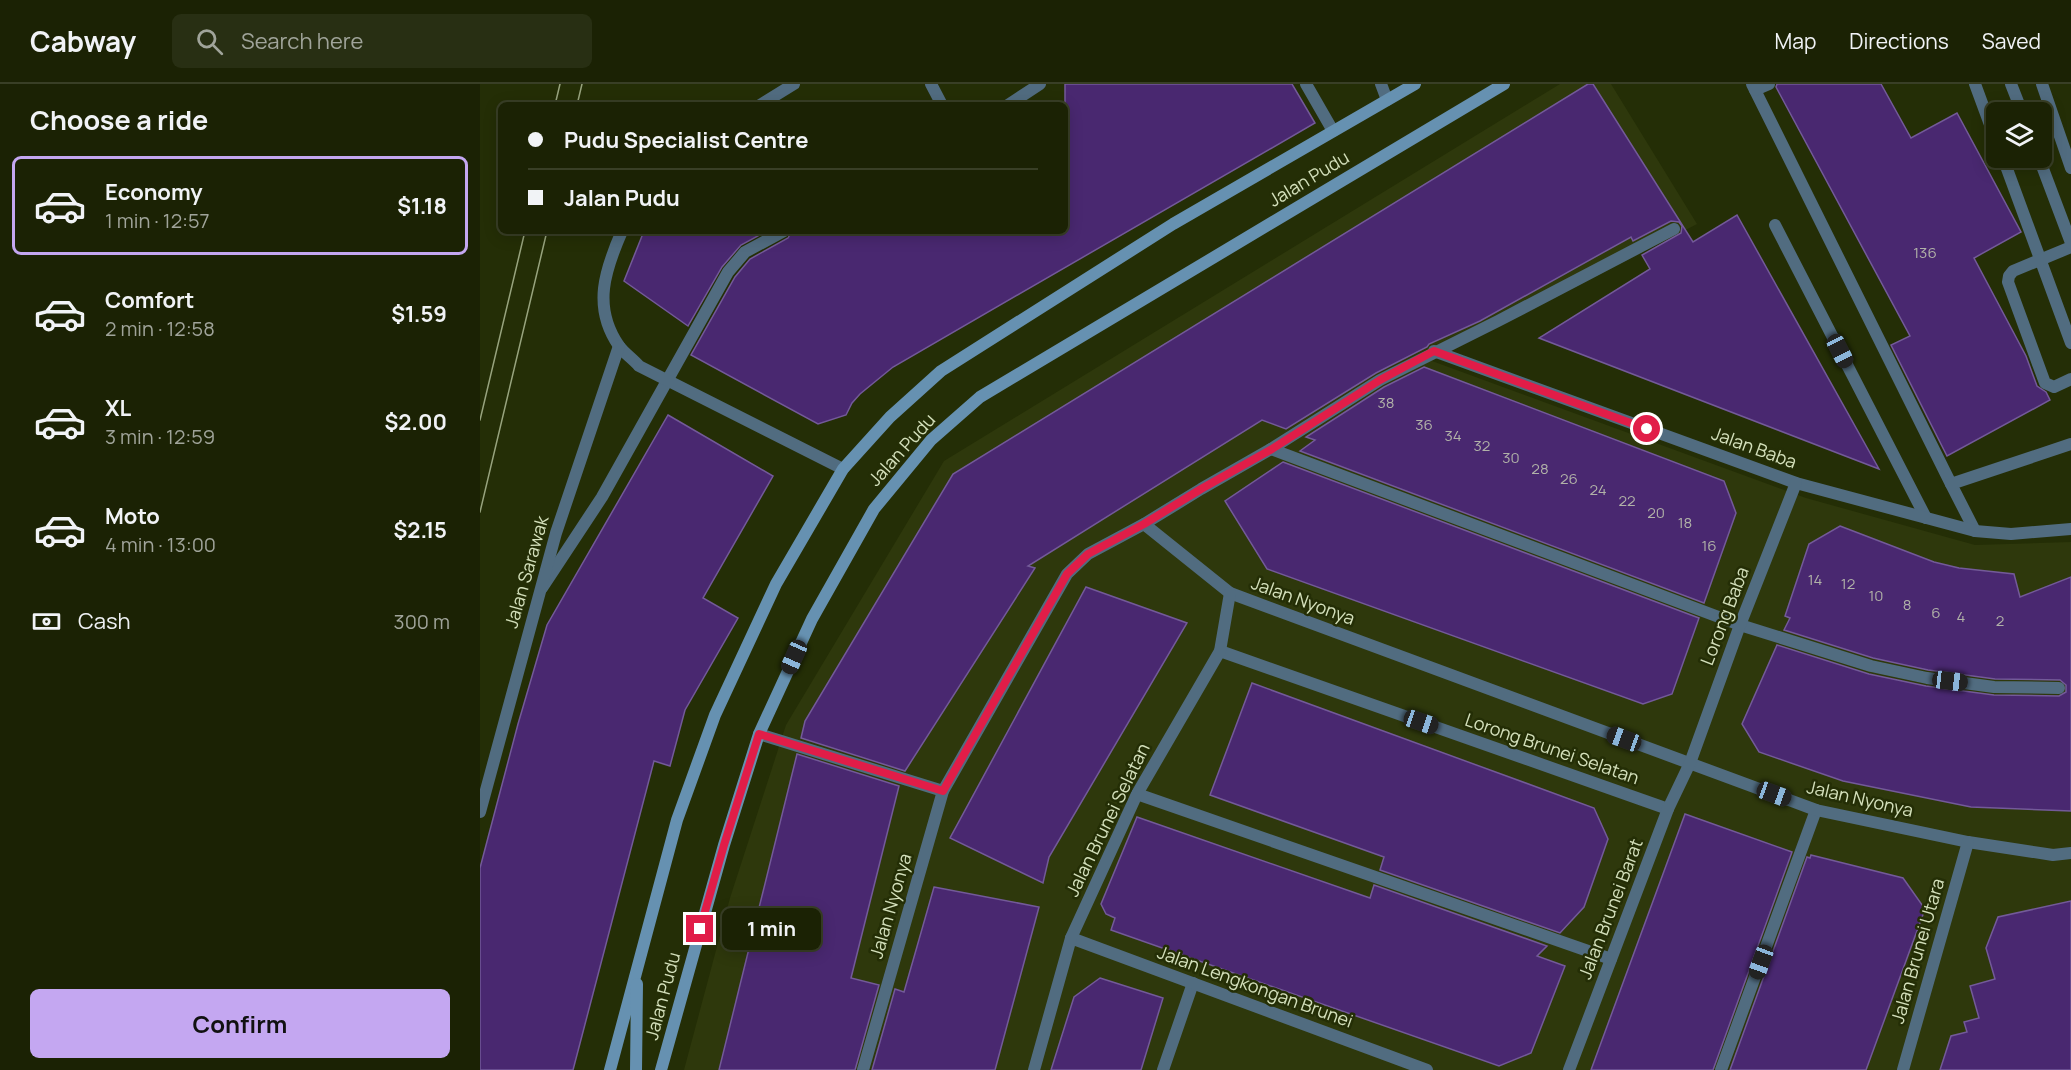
<!DOCTYPE html>
<html lang="en">
<head>
<meta charset="utf-8">
<style>
  :root { --surface:#1b2204; --page:#282f13; --text:#f1f3f6; --muted:#a0a49a; --line:#393f26; --accent:#c4a7f1 }
  body { margin:0; font-family:Manrope,sans-serif; background:var(--page); color:var(--text); height:100vh; display:flex; flex-direction:column; font-size:22px; white-space:nowrap }
  * { box-sizing:border-box; margin:0 }
  p { font-size:20px; color:var(--muted) }
  .icon { flex:none; width:33px; height:33px; fill:none; stroke:currentColor; stroke-width:2; stroke-linecap:round; stroke-linejoin:round }
  .map { position:relative; flex:1; overflow:hidden }
  .details { display:flex; flex-direction:column; background:var(--surface); width:480px }
  .details>* { flex:none }
  .hud { position:absolute; left:18px; top:18px; width:570px; height:132px; border-radius:9px; box-shadow:0 3px 15px #0003,0 0 0 2px var(--line); display:grid; align-content:center; height:132px; padding:0 30px; background:var(--surface) }
  .tools { position:absolute; left:1506px; top:18px; display:grid; gap:12px }
  .tools a { display:grid; place-items:center; width:66px; height:66px; border-radius:9px; background:var(--surface); box-shadow:0 3px 15px #0003,0 0 0 2px var(--line); font-size:30px }
  .end { position:absolute; width:27px; height:27px; margin:-14px; border:8px solid #e11d48; background:#fff; box-shadow:0 0 0 3px #fff }
  .from { border-radius:50% }
  .bubble { position:absolute; height:42px; border-radius:9px; background:var(--surface); box-shadow:0 3px 15px #0003,0 0 0 2px var(--line); font-size:20px; font-weight:700; line-height:42px; text-align:center }
  .car { position:absolute; width:18px; height:36px; margin:-18px -9px; border-radius:8px; box-shadow:0 0 4px 2px #0007; background:linear-gradient(#222 24%,#8ab4d8 0 40%,#222 0 76%,#8ab4d8 0 86%,#222 0) }
  .hud b { display:flex; align-items:center; gap:21px; height:57px; font-size:22px }
  .hud b+b { border-top:2px solid var(--line) }
  .hud i { width:15px; height:15px; background:var(--text) }
  ul { padding:0; list-style:none }
  li { display:flex; align-items:center; gap:18px; height:99px; margin:0 12px 9px; padding:0 18px; border:3px solid transparent; border-radius:9px }
  li div { flex:1 }
  li b { display:block; font-size:22px }
  li em { font-style:normal; font-weight:700 }
  li.selected { border-color:var(--accent) }
  li>.icon { width:54px; height:54px; stroke-width:1.5 }
  h2 { padding:0 30px; font-size:27px; line-height:72px }
  .pay { display:flex; align-items:center; gap:15px; height:66px; padding:0 30px; font-size:22px }
  .pay p { margin-inline-start:auto }
  .action { display:flex; gap:12px; margin-top:auto; padding:12px 30px }
  .action a { flex:1; height:69px; border-radius:9px; background:var(--accent); color:#111; font-size:24px; font-weight:700; line-height:69px; text-align:center }
  header { display:flex; align-items:center; gap:36px; box-sizing:border-box; height:84px; padding:0 30px; background:var(--surface); border-bottom:2px solid var(--line) }
  header strong { font-size:28px }
  nav { display:flex; gap:33px; margin-inline-start:auto; font-size:21px }
  .search { width:420px; height:54px; background:var(--page); display:flex; align-items:center; gap:15px; box-sizing:border-box; padding:0 21px; border-radius:9px; color:var(--muted); font-size:22px }
  main { display:flex; flex:1; min-height:0 }
  .map>svg:first-child { display:block }
  .built { fill:#2e380c }
  .building { fill:#492870; stroke:#735a99; stroke-width:1.5 }
  .lines { fill:none; stroke-linecap:round; stroke-linejoin:round }
  .service { stroke:#516c80; stroke-width:12 }
  .minor { stroke:#516c80; stroke-width:12 }
  .tertiary { stroke:#516c80; stroke-width:12 }
  .secondary { stroke:#6691b1; stroke-width:12 }
  .tram { stroke:#98a47e; stroke-width:1.5 }
  .route { stroke:#e11d48; stroke-width:8 }
  .labels { text-anchor:middle; stroke-width:5; stroke-linejoin:round; paint-order:stroke }
  .number-label { font-size:15px; fill:#b1b2a8 }
  .street-label { font-size:18px; fill:#d4e0bb; stroke:#242e06 }
</style>
</head>
<body>
<header>
<strong>Cabway</strong>
<div class="search"><svg class="icon" aria-label="search" viewBox="0 0 24 24"><circle cx="10" cy="10" r="6"/><path d="M15 15l6 6"/></svg>Search here</div>
<nav><a>Map</a><a>Directions</a><a>Saved</a></nav>
</header>
<main>
<section class="details">
<h2>Choose a ride</h2>
<ul>
<li class="selected"><svg class="icon" aria-label="car" viewBox="0 0 24 24"><path d="M5 17H2v-5l4-1 3-4h7l3 4 3 1v5h-3M9 17h6M6 11h13"/><circle cx="7" cy="17" r="2"/><circle cx="17" cy="17" r="2"/></svg><div><b>Economy</b><p>1 min · 12:57</p></div><em>$1.18</em></li>
<li><svg class="icon" aria-label="car" viewBox="0 0 24 24"><path d="M5 17H2v-5l4-1 3-4h7l3 4 3 1v5h-3M9 17h6M6 11h13"/><circle cx="7" cy="17" r="2"/><circle cx="17" cy="17" r="2"/></svg><div><b>Comfort</b><p>2 min · 12:58</p></div><em>$1.59</em></li>
<li><svg class="icon" aria-label="car" viewBox="0 0 24 24"><path d="M5 17H2v-5l4-1 3-4h7l3 4 3 1v5h-3M9 17h6M6 11h13"/><circle cx="7" cy="17" r="2"/><circle cx="17" cy="17" r="2"/></svg><div><b>XL</b><p>3 min · 12:59</p></div><em>$2.00</em></li>
<li><svg class="icon" aria-label="car" viewBox="0 0 24 24"><path d="M5 17H2v-5l4-1 3-4h7l3 4 3 1v5h-3M9 17h6M6 11h13"/><circle cx="7" cy="17" r="2"/><circle cx="17" cy="17" r="2"/></svg><div><b>Moto</b><p>4 min · 13:00</p></div><em>$2.15</em></li>
</ul>
<div class="pay"><svg class="icon" aria-label="cash" viewBox="0 0 24 24"><path d="M3 7h18v10H3z"/><circle cx="12" cy="12" r="2"/></svg>Cash<p>300 m</p></div>
<div class="action"><a>Confirm</a></div>
</section>
<div class="map">
<svg width="1591" height="986" viewBox="0 0 1591 986">
  <rect width="100%" height="100%" fill="#242e06"/>
  <!-- built -->
  <path class="built" d="M1080,0H1131L1217,140L952,277L1326,414L1495,461L1591,458V986H204L250,814L306,641L464,377Z"/>
  <!-- building -->
  <g class="building">
    <path d="M585,0H812L835,39L413,283L380,310L372,319L366,331L338,340L211,271L255,193L270,175L308,154L312,147H585Z"/>
    <path d="M1108,0H1113L1213,158L1257,131L1399,385L1059,254L1170,185L1162,171L1201,149L1202,142L1199,138L1191,137L1153,157L1151,153L1000,237L949,260L947,263L896,289L806,345L782,336L548,482L555,484L425,687L321,654L325,637L473,390Z"/>
    <path d="M1297,0H1401L1431,54L1477,29L1541,148L1494,174L1546,272L1557,302L1566,308L1570,316L1467,372L1411,261L1430,252L1296,3Z"/>
    <path d="M164,147H287L261,161L242,183L208,242L144,197Z"/>
    <path d="M944,283L1244,397L1256,429L1224,519L820,367L835,356L826,353L904,303Z"/>
    <path d="M188,331L293,392L223,514L258,534L205,626L190,682L174,677L93,986H0V784L38,640L67,541Z"/>
    <path d="M803,378L1219,534L1192,610L1163,620L787,485L745,417Z"/>
    <path d="M1360,442L1454,478L1479,484L1534,490L1540,513L1591,493V727L1491,723L1363,697L1279,668L1262,640L1297,561L1389,590L1446,602L1514,611L1579,612L1586,608V601L1580,596L1515,595L1448,586L1393,574L1304,546L1310,534L1305,532L1329,460Z"/>
    <path d="M606,503L707,539L569,773L563,799L470,754Z"/>
    <path d="M772,599L1114,724L1128,755L1104,823L1080,849L900,786L904,773L730,711Z"/>
    <path d="M317,670L419,702L371,894L399,901L375,986H239Z"/>
    <path d="M1205,730L1312,768L1233,986H1111Z"/>
    <path d="M657,733L890,814L894,801L1067,862L1057,872L1085,882L1051,969L1019,982L631,846L635,834L626,830L621,820Z"/>
    <path d="M1331,771L1423,794L1445,825L1386,986H1250L1327,773L1330,774Z"/>
    <path d="M454,803L559,823L515,986H392L415,905L424,908Z"/>
    <path d="M1591,817V986H1460L1471,952L1487,948L1484,938L1499,934L1490,902L1515,895L1506,864L1518,833Z"/>
    <path d="M620,894L683,914L661,986H571L594,913Z"/>
  </g>
  <g class="lines">
    <!-- service -->
    <g class="service">
      <path d="M451,0L462,21"/>
      <path d="M901,0L907,16"/>
      <path d="M1272,0L1471,400"/>
      <path d="M1495,0L1516,57"/>
      <path d="M1562,0L1591,84"/>
      <path d="M1275,6L1289,0"/>
      <path d="M528,21L560,0"/>
      <path d="M1523,74L1591,259"/>
      <path d="M1295,141L1446,434"/>
      <path d="M1591,163L1533,187L1529,192L1528,198L1565,299L1574,303L1591,295"/>
      <path d="M791,365L1260,541L1391,582L1447,594L1514,603L1579,604"/>
      <path d="M664,440L721,405L791,365L900,296L1018,237L1194,145"/>
      <path d="M1495,447L1471,400L1591,360"/>
      <path d="M62,504L122,413L248,188L265,168L304,147"/>
      <path d="M279,650L463,707"/>
      <path d="M657,710L1131,875"/>
      <path d="M683,986L713,899"/>
      <path d="M1241,986L1336,726"/>
    </g>
    <!-- minor -->
    <g class="minor">
      <path d="M826,0L853,47"/>
      <path d="M280,21L314,0"/>
      <path d="M142,147C125,186 112,223 139,262C144,269 153,275 159,282L363,385"/>
      <path d="M954,267L1316,399L1495,447L1531,450L1591,445"/>
      <path d="M740,567L1188,725"/>
      <path d="M0,728L76,449L139,262"/>
      <path d="M591,854L947,986"/>
      <path d="M383,986L463,707L587,490L608,470L664,440L750,509L1336,726L1488,758L1573,771L1591,769"/>
      <path d="M554,986L591,854L657,710L740,567L750,509"/>
      <path d="M1089,986L1188,725L1210,679L1260,541L1316,399"/>
      <path d="M1423,986L1488,758"/>
    </g>
    <!-- tertiary -->
    <g class="tertiary">
      <path d="M1531,0L1542,28"/>
      <path d="M1559,74L1591,159"/>
    </g>
    <!-- secondary -->
    <g class="secondary">
      <path d="M130,986L197,736L235,631L296,500L363,385L410,333L461,287L693,140L935,0"/>
      <path d="M156,986L157,900"/>
      <path d="M181,986L244,761L279,650L332,535L394,425L451,356L500,313L1024,0"/>
    </g>
    <!-- tram -->
    <g class="tram">
      <path d="M75,21L80,0"/>
      <path d="M97,21L102,0"/>
      <path d="M0,336L45,147"/>
      <path d="M0,428L67,147"/>
    </g>
  </g>
  <g class="lines">
    <!-- route -->
    <path class="route" d="M220,845L244,761L279,650L463,707L587,490L608,470L664,440L721,405L792,365L900,296L954,267L1167,345"/>
  </g>
  <g class="labels">
    <!-- number labels -->
    <g class="number-label">
      <text x="1445" y="174">136</text>
      <text x="906" y="324">38</text>
      <text x="944" y="346">36</text>
      <text x="973" y="357">34</text>
      <text x="1002" y="367">32</text>
      <text x="1031" y="379">30</text>
      <text x="1060" y="390">28</text>
      <text x="1089" y="400">26</text>
      <text x="1118" y="411">24</text>
      <text x="1147" y="422">22</text>
      <text x="1176" y="434">20</text>
      <text x="1205" y="444">18</text>
      <text x="1229" y="467">16</text>
      <text x="1335" y="501">14</text>
      <text x="1368" y="505">12</text>
      <text x="1396" y="517">10</text>
      <text x="1427" y="526">8</text>
      <text x="1456" y="534">6</text>
      <text x="1481" y="538">4</text>
      <text x="1520" y="542">2</text>
    </g>
    <!-- street labels -->
    <g class="street-label">
      <text transform="translate(829 95) rotate(-31)" y="6">Jalan Pudu</text>
      <text transform="translate(1274 364) rotate(20)" y="6">Jalan Baba</text>
      <text transform="translate(422 366) rotate(-48)" y="6">Jalan Pudu</text>
      <text transform="translate(47 488) rotate(-74)" y="6">Jalan Sarawak</text>
      <text transform="translate(823 517) rotate(20)" y="6">Jalan Nyonya</text>
      <text transform="translate(1245 532) rotate(-69)" y="6">Lorong Baba</text>
      <text transform="translate(1072 665) rotate(19)" y="6">Lorong Brunei Selatan</text>
      <text transform="translate(1380 715) rotate(13)" y="6">Jalan Nyonya</text>
      <text transform="translate(628 736) rotate(-64)" y="6">Jalan Brunei Selatan</text>
      <text transform="translate(411 822) rotate(-74)" y="6">Jalan Nyonya</text>
      <text transform="translate(1131 825) rotate(-69)" y="6">Jalan Brunei Barat</text>
      <text transform="translate(1438 867) rotate(-74)" y="6">Jalan Brunei Utara</text>
      <text transform="translate(775 903) rotate(20)" y="6">Jalan Lengkongan Brunei</text>
      <text transform="translate(183 912) rotate(-75)" y="6">Jalan Pudu</text>
    </g>
  </g>
</svg>
<div class="tools">
<a><svg class="icon" aria-label="layers" viewBox="0 0 24 24"><path d="M12 4l9 5-9 5-9-5zM3 14l9 5 9-5"/></svg></a>
</div>
<i class="end from" style="left:1167px;top:345px"></i>
<i class="end" style="left:220px;top:845px"></i>
<div class="bubble" style="left:242px;top:824px;width:99px">1 min</div>
<i class="car" style="left:1360px;top:267px;rotate:153deg"></i>
<i class="car" style="left:314px;top:573px;rotate:204deg"></i>
<i class="car" style="left:1470px;top:597px;rotate:97deg"></i>
<i class="car" style="left:941px;top:638px;rotate:109deg"></i>
<i class="car" style="left:1144px;top:655px;rotate:290deg"></i>
<i class="car" style="left:1294px;top:710px;rotate:110deg"></i>
<i class="car" style="left:1281px;top:878px;rotate:200deg"></i>
<div class="hud">
<b><i class="from"></i>Pudu Specialist Centre</b>
<b><i></i>Jalan Pudu</b>
</div>
</div>
</main>
</body>
</html>
